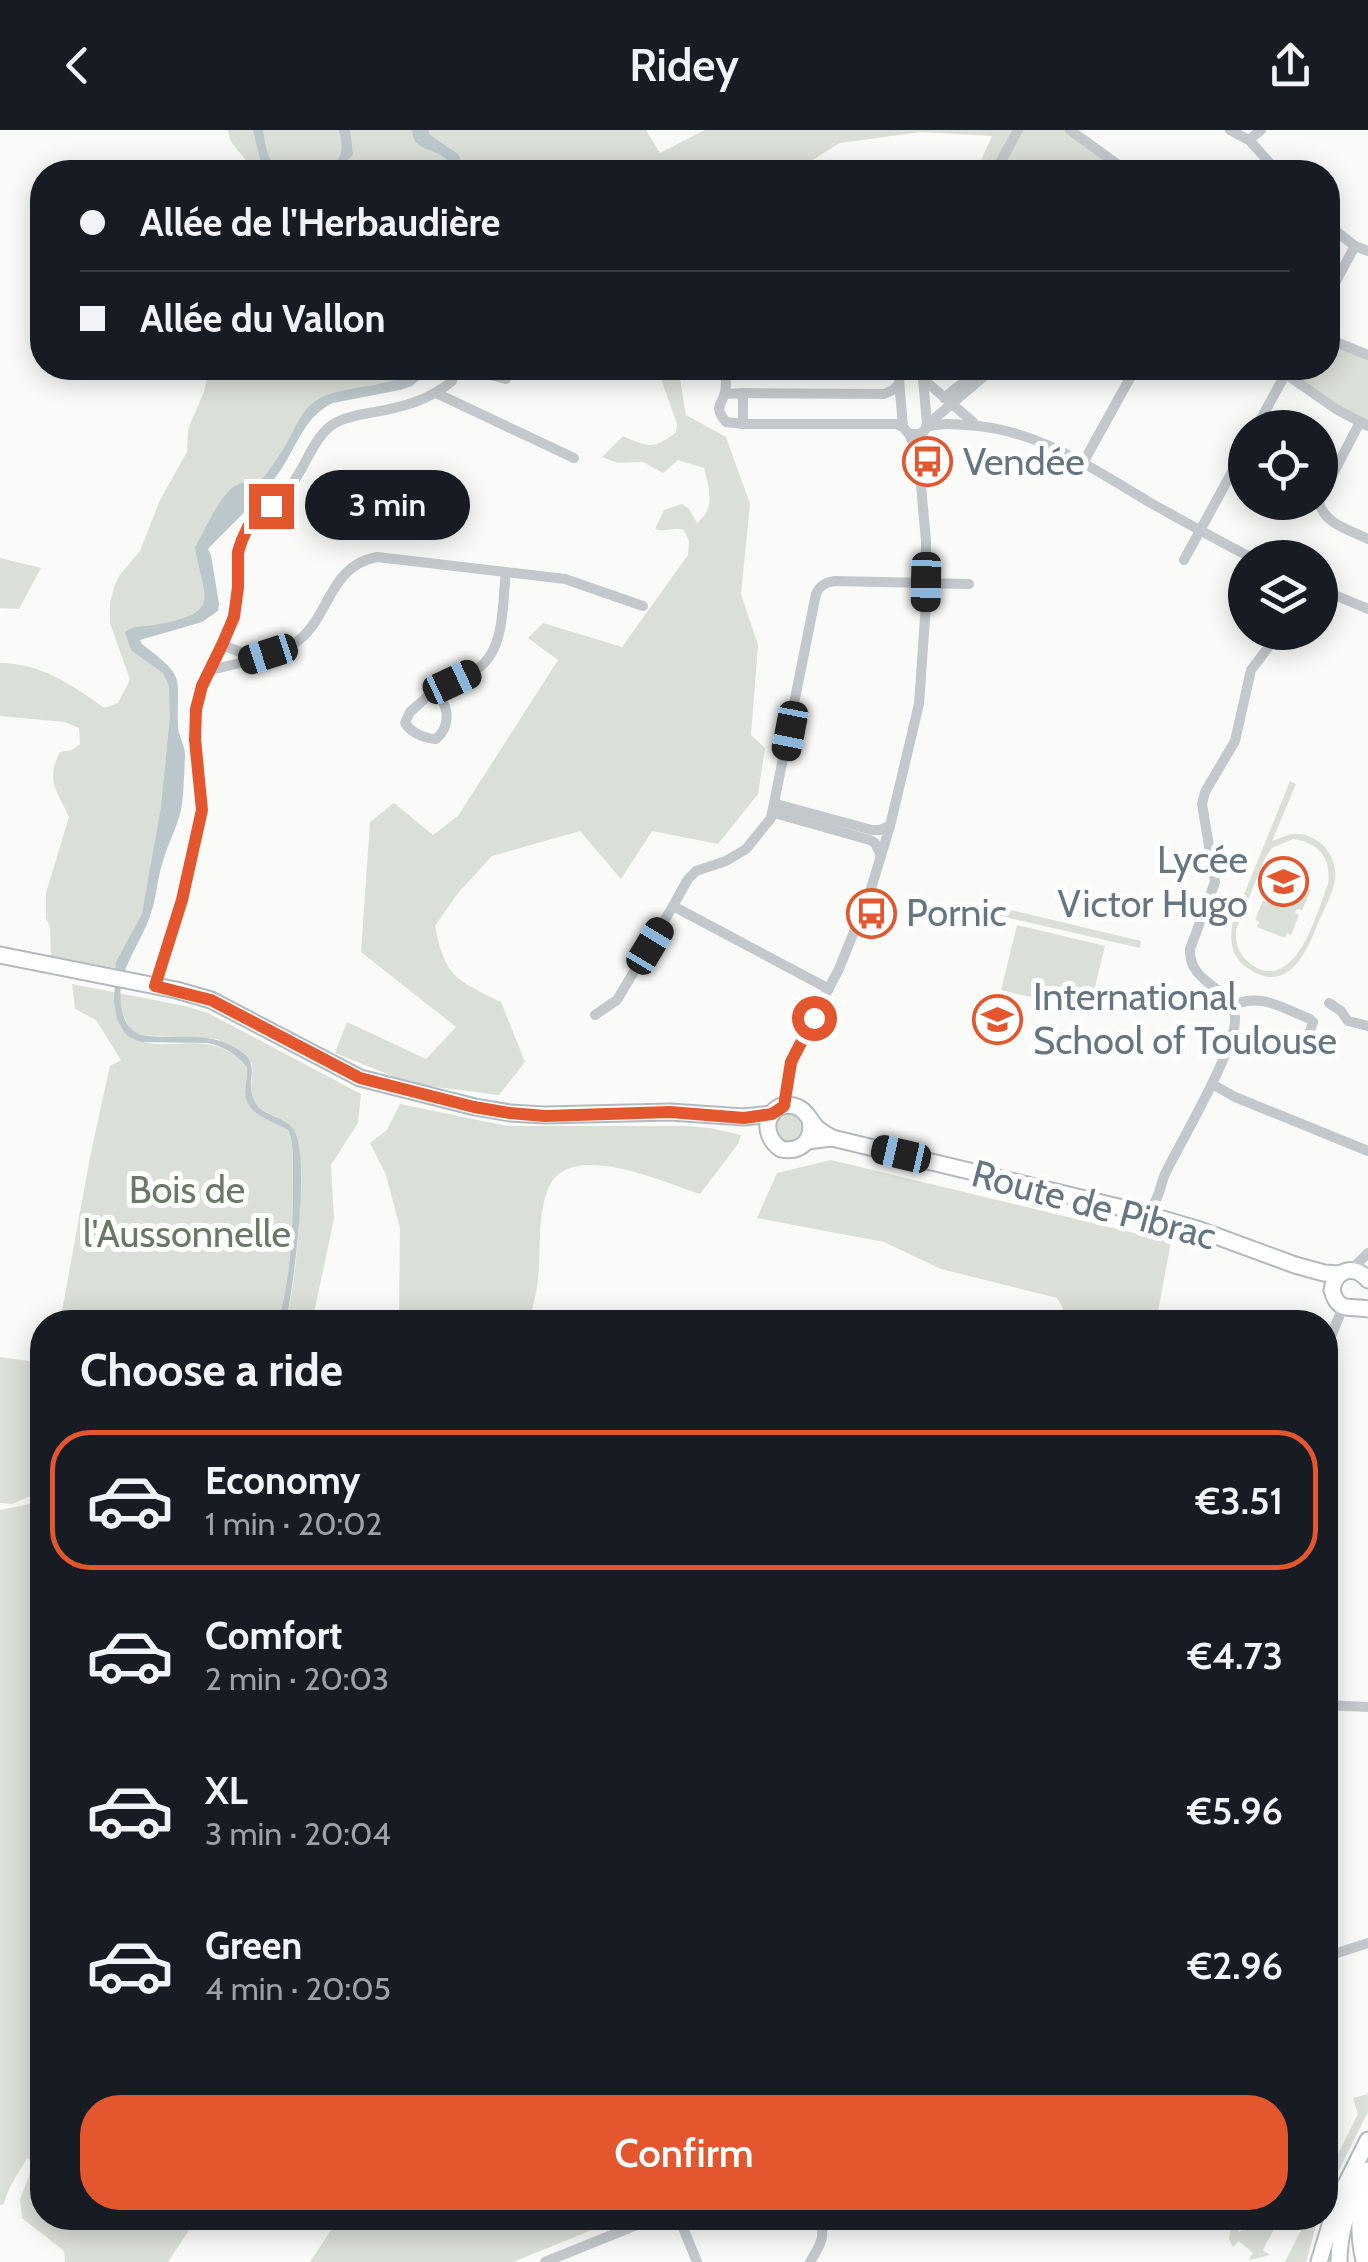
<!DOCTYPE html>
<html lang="en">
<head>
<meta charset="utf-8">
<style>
  :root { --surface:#171b24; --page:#242831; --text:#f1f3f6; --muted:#9ea1a6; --line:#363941; --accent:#e4572e }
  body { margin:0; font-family:Cabin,sans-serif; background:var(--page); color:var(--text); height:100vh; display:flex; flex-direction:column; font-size:38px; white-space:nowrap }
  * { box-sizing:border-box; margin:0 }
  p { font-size:32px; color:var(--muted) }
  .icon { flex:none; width:55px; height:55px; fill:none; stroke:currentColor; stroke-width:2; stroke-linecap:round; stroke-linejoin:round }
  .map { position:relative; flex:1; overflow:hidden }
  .drawer { position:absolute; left:30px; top:1180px; width:1308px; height:920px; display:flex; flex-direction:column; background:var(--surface); border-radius:40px; box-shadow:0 5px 25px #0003 }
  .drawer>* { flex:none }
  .hud { position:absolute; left:30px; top:30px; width:1310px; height:220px; border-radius:40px; box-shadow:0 5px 25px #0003; display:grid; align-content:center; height:220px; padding:0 50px; background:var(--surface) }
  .fabs { position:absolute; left:1228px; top:280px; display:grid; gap:20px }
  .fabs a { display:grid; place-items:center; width:110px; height:110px; border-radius:50%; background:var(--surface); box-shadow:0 5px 25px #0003; font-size:50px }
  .end { position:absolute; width:45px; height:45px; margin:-22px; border:12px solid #e4572e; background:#fff; box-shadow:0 0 0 5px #fff }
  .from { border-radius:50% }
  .bubble { position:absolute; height:70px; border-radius:35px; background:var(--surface); box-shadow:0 5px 25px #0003; font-size:32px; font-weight:600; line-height:70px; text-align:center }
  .car { position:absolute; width:30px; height:60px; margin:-30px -15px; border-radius:12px; box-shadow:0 0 8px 2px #0007; background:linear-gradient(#222 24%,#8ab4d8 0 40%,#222 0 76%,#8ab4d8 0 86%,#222 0) }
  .hud b { display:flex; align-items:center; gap:35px; height:95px; font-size:38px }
  .hud b+b { border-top:2px solid var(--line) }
  .hud i { width:25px; height:25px; background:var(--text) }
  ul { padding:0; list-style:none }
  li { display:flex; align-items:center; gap:30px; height:140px; margin:0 20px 15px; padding:0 30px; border:5px solid transparent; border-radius:40px }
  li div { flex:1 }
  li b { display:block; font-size:38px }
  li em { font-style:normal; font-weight:600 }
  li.active { border-color:var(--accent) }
  li>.icon { width:90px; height:90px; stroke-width:1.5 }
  h2 { padding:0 50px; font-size:45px; line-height:120px }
  .primary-button { display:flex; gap:20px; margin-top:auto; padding:20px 50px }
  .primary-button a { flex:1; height:115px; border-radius:40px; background:var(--accent); color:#fff; font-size:40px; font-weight:600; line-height:115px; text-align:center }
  header { display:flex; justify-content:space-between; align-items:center; height:130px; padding:0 50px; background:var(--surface); font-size:45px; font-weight:600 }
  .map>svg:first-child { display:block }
  .green { fill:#dadfd7; fill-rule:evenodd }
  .water { fill:#bbc7cb }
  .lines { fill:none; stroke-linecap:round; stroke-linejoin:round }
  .secondary-casing { stroke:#b3babf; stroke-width:19 }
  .highway-casing { stroke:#b4b9bd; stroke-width:24 }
  .street { stroke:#c3c8cc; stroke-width:10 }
  .secondary { stroke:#fff; stroke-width:15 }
  .highway { stroke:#fff; stroke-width:20 }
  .route { stroke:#e4572e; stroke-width:12 }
  .labels { text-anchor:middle; stroke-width:10; stroke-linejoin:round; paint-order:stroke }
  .poi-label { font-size:38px; fill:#657683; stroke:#fff; text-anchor:start }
  .park-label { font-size:38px; fill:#687a64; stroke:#fff }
  .street-label { font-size:38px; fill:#657683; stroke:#fff }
</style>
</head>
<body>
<header><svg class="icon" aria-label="back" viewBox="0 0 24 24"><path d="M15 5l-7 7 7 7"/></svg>Ridey<svg class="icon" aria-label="share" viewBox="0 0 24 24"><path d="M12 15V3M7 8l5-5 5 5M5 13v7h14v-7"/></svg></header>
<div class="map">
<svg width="1368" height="2132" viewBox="0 0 1368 2132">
  <rect width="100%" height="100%" fill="#fafaf8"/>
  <!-- green -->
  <g class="green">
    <path d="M228,0H646L660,23L705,0H1070L1128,42H976L992,6L921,2L840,13L793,42H251C246,22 230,20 228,0Z"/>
    <path d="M1328,209L1368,225V296L1277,238H1328Z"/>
    <path d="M209,238H418L419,245L320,272L270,344L203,424L214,481L130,505L176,549L173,657L148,775L120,839L51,826L50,797L46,788V763L69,687C57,660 45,651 60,622L72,620L80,614L79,598L65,592L0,586V533C40,533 73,555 104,578L118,573L130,550L110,493V473L114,457L119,446L140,421L160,370L187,322L188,299L204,262Z"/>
    <path d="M657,238H678L686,285L726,307L750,374L741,464L758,515L751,605L765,618L758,664L718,714L652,701L621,749L580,701L492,726L458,763L435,796C445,847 456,850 501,872L525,932L499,965L412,954L335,923L347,892L426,929L456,897L361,822L370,692L394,673L433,705L458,686L558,530L528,508L543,493L622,517L688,425L689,411L684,400C673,396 666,403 655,399L664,380L682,374L689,379L697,393C716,379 709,358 704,338L678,330L663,343L643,332L618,333L602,327L623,306C647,317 655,320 676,302L677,294Z"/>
    <path d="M0,428L41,438L19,479L0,478Z"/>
    <path d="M1290,651L1296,654L1272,711C1278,709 1285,705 1293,704C1318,702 1338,725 1335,749C1333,764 1324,779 1318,793C1307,822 1288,865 1249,839C1231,828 1229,811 1233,792ZM1293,709C1318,712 1332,728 1328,754C1317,782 1296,864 1252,835C1239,826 1235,814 1236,800L1265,728L1272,718Z"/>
    <path d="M1280,741L1308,752L1306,757L1311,760L1302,780L1297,779L1295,783L1299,785L1291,805L1287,803L1285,808L1257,797L1259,792L1255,790L1263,770L1267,772L1269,768L1265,765L1273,745L1278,746Z"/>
    <path d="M981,773L1141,811L1140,818L979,781Z"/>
    <path d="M1017,795L1105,816L1089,881L1001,860Z"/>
    <path d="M72,854L185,876L208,883L361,964L358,993L331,1035L334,1089L312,1192H286C297,1144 300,1093 300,1043C299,1031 301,1016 296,1004C289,985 264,988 254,971C248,960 254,945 252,933L218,909L141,905L131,901L123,884L124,902C159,932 207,891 247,937C248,946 245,954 245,963C246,986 274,991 289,1001C294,1017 293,1033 293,1049C293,1097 291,1146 278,1192H60L91,1022L110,936L121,930L96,890L75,879Z"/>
    <path d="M400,974L507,996H686L710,998L741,1005L738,1014L700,1064C666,1053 591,1019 559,1044C549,1051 545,1065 543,1078C538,1101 541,1124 538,1147C537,1163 533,1178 528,1192H399L400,1098L386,1045L370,1013L387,1000Z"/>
    <circle cx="789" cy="997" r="15"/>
    <path d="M831,1030L1171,1112L1156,1192H1061L1063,1178L1057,1168L941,1139L884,1112L757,1088L777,1043Z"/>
    <path d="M0,1227L42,1233V1361L12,1374L0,1373Z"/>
    <path d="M42,1368V1833L34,1877L42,1900V2088H187L195,2091L168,2132H65L64,2121L22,2088L20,2069L30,2044L31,2030L27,2028C19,2043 7,2058 4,2074L0,2075V1380L29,1374Z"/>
    <path d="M1368,1964V1982L1325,2068V2050L1358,1984L1353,1968Z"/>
    <path d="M339,2088H621L513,2132H310Z"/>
    <path d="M1275,2088H1289L1287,2091L1280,2088L1263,2120L1270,2125L1250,2130L1249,2129L1253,2123L1239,2111L1233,2117L1229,2109L1230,2101L1235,2096L1239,2102L1248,2096Z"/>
    <path d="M1307,2088H1318L1306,2132H1285Z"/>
  </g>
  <!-- water -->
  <g class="water">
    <path d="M253,0H263C265,10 266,25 273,33C285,45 317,37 332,35C345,25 342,14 339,0H350L353,24L338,42H268L261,33Z"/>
    <path d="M412,0H428L430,5L458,24L467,42H456C452,37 450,32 445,28C430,16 414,22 412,0Z"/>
    <path d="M414,238H425L424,246L412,256L400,260L333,273C302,287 295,323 275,348C255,373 230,396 208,419L211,425L219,474L218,481L202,492L140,510L142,514C188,549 176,545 178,597C179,608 186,617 185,627C184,644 184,664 181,680C177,697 168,714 163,731C157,748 157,766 151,783C141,815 116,840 121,876C124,890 127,899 141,905C171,910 205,901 232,916C265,934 245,944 253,968C259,987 285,985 294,1000C311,1028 293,1159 286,1192H278C291,1146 293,1097 293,1049C293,1033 294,1017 289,1001C274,991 246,986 245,963C245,954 248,946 247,937C236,924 223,916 207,913L141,912L129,907L124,902L117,889L114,871L116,832L142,784L161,677L170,587L169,556L163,543L131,520L125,502C134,495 143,497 155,495C223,483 204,470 195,417C205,400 214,378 227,363C241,347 251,356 262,349C265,347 277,329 280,324C294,306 298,280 320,268C343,255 401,258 414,238Z"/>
  </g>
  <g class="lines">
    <defs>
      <g id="secondary">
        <path d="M0,825L176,860L211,870L360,948L475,977L510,983L545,985L670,982L744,987L772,984"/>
        <path d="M810,990C814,1010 801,1023 781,1019C758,1004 767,970 794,976C807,979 809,991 818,999C822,1002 827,1005 832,1008"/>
        <path d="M807,1011L832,1008L1139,1082L1197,1099L1295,1135L1324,1143L1340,1144"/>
        <path d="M1368,1150C1355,1134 1335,1139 1332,1160C1338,1184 1351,1175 1368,1179"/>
        <path d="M1319,2132L1337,2072L1368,2010"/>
        <path d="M1339,2132C1339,2098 1350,2069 1368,2040"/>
      </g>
      <path id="highway" d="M1367,2132C1360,2105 1361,2080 1368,2053"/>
    </defs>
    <!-- secondary casing -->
    <use href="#secondary" class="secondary-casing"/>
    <!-- highway casing -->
    <use href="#highway" class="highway-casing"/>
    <!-- street -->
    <g class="street">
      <path d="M1070,0L1128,42"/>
      <path d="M1230,0L1249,10L1261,0"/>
      <path d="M1249,10L1278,42"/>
      <path d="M995,42L1018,0"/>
      <path d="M1328,95L1355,116"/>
      <path d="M1328,166L1355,116L1368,121"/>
      <path d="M1328,209L1368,225"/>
      <path d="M1277,238L1336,279L1368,296"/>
      <path d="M456,239L464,238L506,249"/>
      <path d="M986,241L999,244L1010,238"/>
      <path d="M923,249L973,292"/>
      <path d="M436,263L574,328"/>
      <path d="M743,263L884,264L893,260L899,254"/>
      <path d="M725,264L743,263V294L726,292C713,276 722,276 725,262C727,255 725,245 726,238"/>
      <path d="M944,268L981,238"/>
      <path d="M743,294H896L903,297"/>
      <path d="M928,294L988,243"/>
      <path d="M926,297C940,293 951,294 965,295C1036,298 1090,337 1149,372C1183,391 1217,410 1252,428"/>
      <path d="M1256,298L1287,241"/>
      <path d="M909,304H920L925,300L927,294L923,249L917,238"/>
      <path d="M1083,333L1130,248L1132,238"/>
      <path d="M1320,369L1360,292"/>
      <path d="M1319,372C1324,394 1350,400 1368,409"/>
      <path d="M1184,430L1245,318"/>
      <path d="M1320,459L1368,479"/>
      <path d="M262,523L240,522L222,515C231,496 237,477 238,456C239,440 236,424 242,410C250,388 273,377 288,359C306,339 313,304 337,292C349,286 362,284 375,282C403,277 430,270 452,251L456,238"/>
      <path d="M209,540L222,515"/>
      <path d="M428,566L440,567C450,581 449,598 436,609C425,609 410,602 405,593L410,582Z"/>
      <path d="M440,567C449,550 463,549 477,539C506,520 502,472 506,442"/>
      <path d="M776,674L872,700H880L890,696"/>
      <path d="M774,683L870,710L875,713L881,726"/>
      <path d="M155,856L182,770L202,680L195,592L202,556L209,540C235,534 279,527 299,510C331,484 329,436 377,427L565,449L643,476"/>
      <path d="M829,859L673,776L688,749L696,741L726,731L746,719L771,688L816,464C820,455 826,452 835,451L969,454"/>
      <path d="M1329,873L1341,881L1348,891L1368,896"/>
      <path d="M1232,876C1261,862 1282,878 1310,889L1313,892L1310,901"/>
      <path d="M595,885L617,870L673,776"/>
      <path d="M1212,954L1235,967L1368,1021"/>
      <path d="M784,976L794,924L839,839L870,762L890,696L919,574L926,474V411L918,322L909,304L903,297L899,250L907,238"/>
      <path d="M1141,1081C1147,1079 1150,1079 1154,1073C1160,1065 1161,1053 1165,1044C1180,1013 1238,915 1235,887C1231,856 1188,854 1190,819L1215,752L1202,674L1205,662L1235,611L1251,540L1280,502"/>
      <path d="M1351,1140L1368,1123"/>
      <path d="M1325,1221L1343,1177"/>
      <path d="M1325,1575L1368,1577"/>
      <path d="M1325,1827L1368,1813"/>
      <path d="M679,2088L697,2132"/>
      <path d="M545,2132L654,2088"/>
      <path d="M810,2132C820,2116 826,2107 820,2088"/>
    </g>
    <!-- secondary -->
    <use href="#secondary" class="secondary"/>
    <!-- highway -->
    <use href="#highway" class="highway"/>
  </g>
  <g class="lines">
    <!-- route -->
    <path class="route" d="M271,376L248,397L242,410L238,422V457L234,487L222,515L202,556L196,579L195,610L202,680L182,770L155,856L211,870L360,948L474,977L510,983L545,986L670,982L744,988L772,984L784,976L791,932L814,888"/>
  </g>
  <!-- icons -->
  <defs>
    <symbol id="bus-ring" viewBox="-11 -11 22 22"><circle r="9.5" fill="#fff" stroke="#e4572e" stroke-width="1.5"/><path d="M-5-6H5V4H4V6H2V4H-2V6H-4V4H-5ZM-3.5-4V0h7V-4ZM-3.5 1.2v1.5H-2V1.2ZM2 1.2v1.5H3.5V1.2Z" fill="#e4572e"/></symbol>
    <symbol id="school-ring" viewBox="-11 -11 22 22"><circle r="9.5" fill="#fff" stroke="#e4572e" stroke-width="1.5"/><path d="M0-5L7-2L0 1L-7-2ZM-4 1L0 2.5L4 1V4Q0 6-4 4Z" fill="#e4572e"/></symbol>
  </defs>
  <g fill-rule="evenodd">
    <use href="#bus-ring" x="900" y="304" width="55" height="55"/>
    <use href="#school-ring" x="1256" y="724" width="55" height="55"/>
    <use href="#bus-ring" x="844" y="756" width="55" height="55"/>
    <use href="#school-ring" x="970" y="862" width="55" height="55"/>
  </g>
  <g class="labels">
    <!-- poi labels -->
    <g class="poi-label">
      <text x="963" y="345">Vendée</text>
      <text x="1248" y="743" text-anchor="end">Lycée<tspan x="1248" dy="44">Victor Hugo</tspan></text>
      <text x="906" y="796">Pornic</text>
      <text x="1033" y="880">International<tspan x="1033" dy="44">School of Toulouse</tspan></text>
    </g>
    <!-- park labels -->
    <g class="park-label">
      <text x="187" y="1073">Bois de<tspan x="187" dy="44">l'Aussonnelle</tspan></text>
    </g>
    <!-- street labels -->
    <g class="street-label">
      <text transform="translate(1094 1075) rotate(15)" y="13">Route de Pibrac</text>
    </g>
  </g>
</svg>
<div class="fabs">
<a><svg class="icon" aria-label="locate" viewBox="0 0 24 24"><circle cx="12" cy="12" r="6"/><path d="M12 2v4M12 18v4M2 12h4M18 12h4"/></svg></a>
<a><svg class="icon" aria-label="layers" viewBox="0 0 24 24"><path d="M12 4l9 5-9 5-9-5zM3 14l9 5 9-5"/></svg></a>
</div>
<i class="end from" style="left:814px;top:888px"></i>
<i class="end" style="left:271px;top:376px"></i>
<div class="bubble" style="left:305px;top:340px;width:165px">3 min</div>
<i class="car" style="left:926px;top:452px;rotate:181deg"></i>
<i class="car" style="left:268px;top:524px;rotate:252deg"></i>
<i class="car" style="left:452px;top:552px;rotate:65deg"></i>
<i class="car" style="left:790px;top:601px;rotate:191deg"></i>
<i class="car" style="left:650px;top:816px;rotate:31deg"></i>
<i class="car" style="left:901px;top:1024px;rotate:283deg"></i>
<div class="hud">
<b><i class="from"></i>Allée de l'Herbaudière</b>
<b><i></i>Allée du Vallon</b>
</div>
<section class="drawer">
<h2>Choose a ride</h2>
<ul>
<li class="active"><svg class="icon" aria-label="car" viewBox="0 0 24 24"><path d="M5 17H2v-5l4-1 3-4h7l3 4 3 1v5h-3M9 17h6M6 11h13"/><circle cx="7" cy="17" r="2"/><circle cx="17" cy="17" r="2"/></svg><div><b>Economy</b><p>1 min · 20:02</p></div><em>€3.51</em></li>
<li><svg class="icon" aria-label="car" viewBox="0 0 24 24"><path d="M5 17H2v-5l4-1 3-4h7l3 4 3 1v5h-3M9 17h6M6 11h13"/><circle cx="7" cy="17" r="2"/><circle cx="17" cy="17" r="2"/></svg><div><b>Comfort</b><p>2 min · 20:03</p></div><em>€4.73</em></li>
<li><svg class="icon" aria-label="car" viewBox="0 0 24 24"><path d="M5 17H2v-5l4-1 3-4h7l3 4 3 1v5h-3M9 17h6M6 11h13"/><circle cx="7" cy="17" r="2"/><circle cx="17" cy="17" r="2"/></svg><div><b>XL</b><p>3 min · 20:04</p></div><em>€5.96</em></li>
<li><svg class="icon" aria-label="car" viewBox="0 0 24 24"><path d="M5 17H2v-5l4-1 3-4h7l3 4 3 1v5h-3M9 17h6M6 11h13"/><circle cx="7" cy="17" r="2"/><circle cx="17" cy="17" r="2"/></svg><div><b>Green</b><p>4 min · 20:05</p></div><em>€2.96</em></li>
</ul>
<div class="primary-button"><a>Confirm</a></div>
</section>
</div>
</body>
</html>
